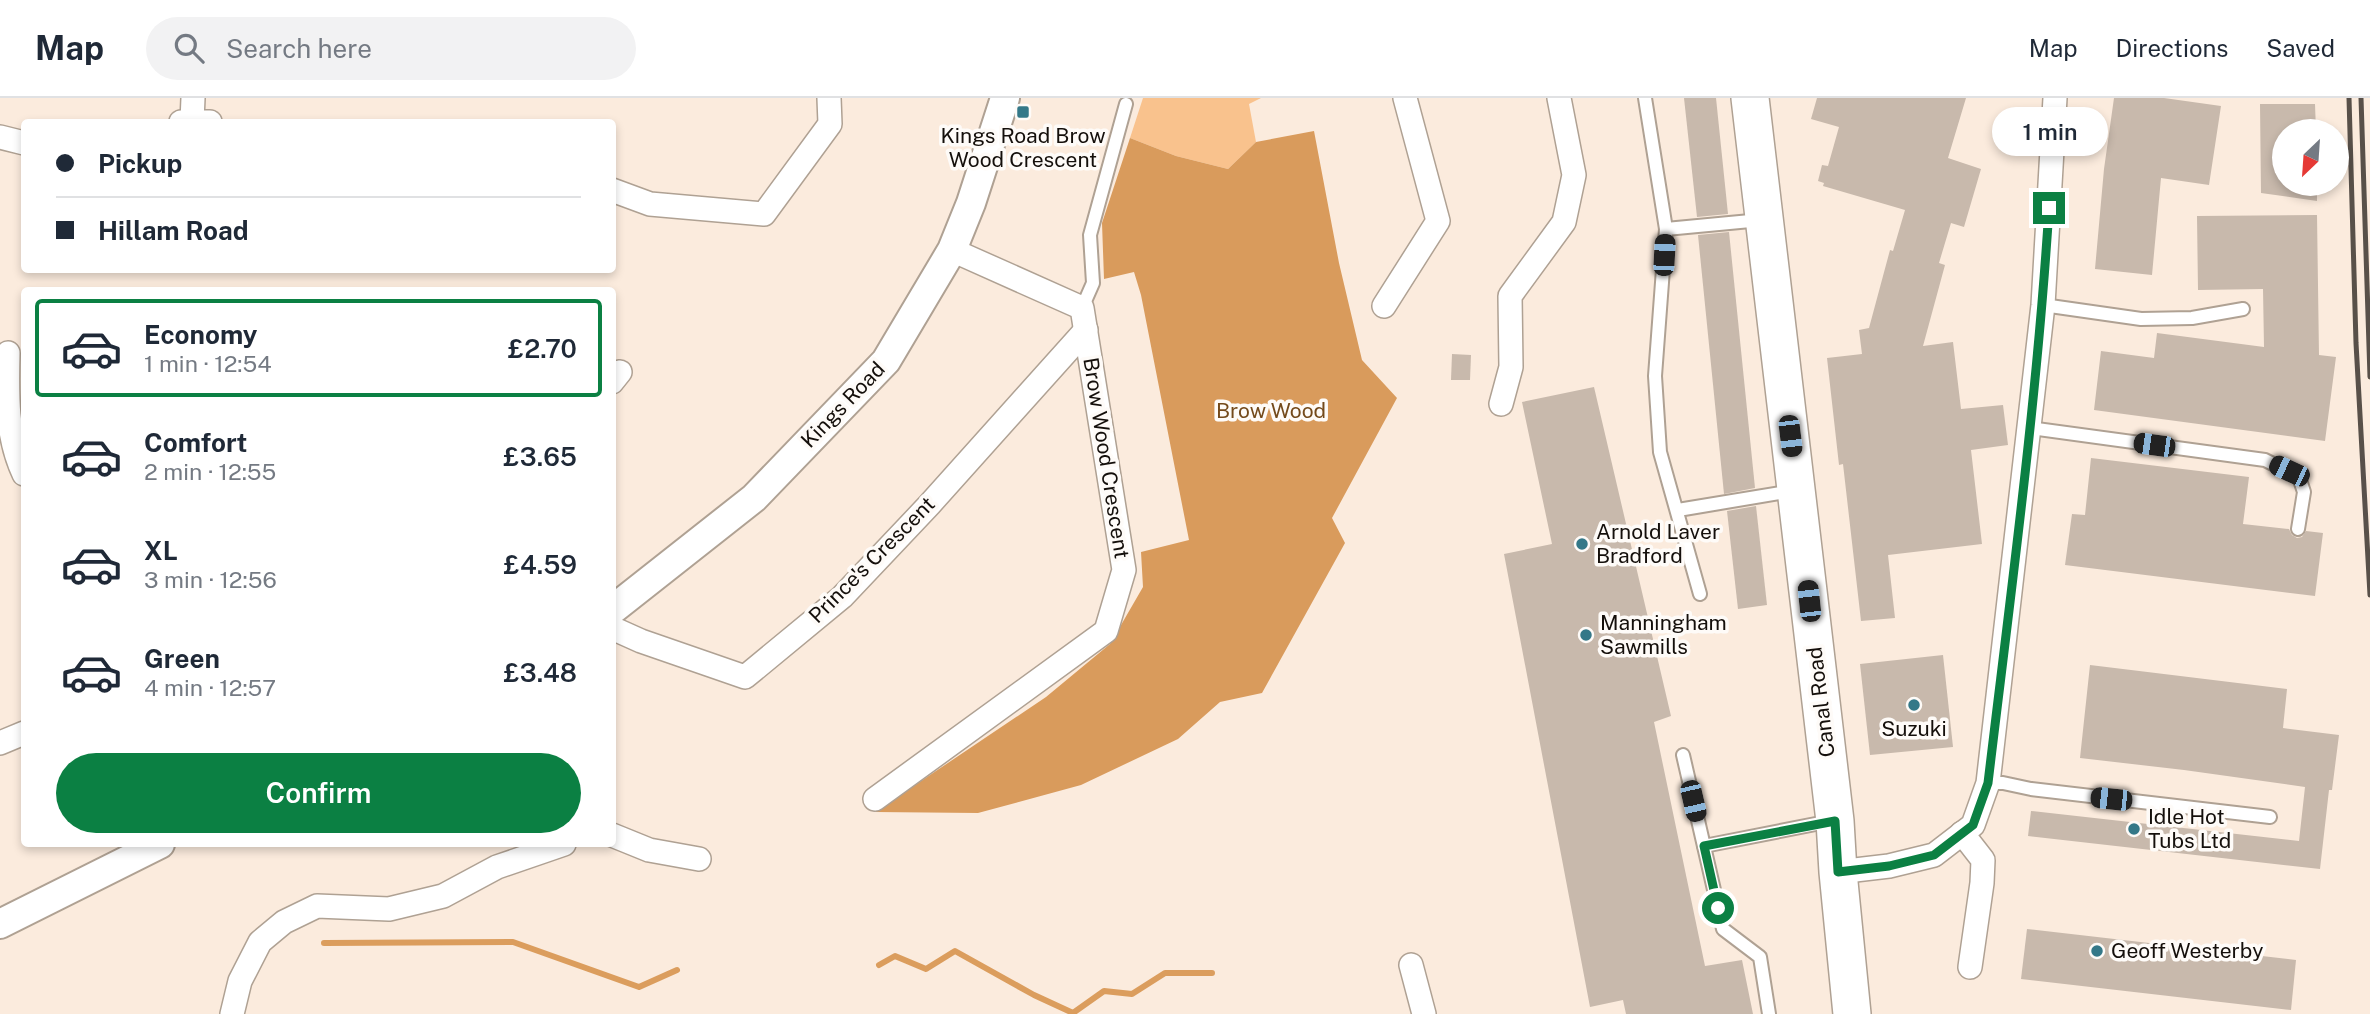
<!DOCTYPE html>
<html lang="en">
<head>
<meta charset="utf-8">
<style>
  :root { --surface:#fff; --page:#f2f2f3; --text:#1f2937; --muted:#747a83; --line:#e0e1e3; --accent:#0b8043 }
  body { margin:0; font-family:"Public Sans",sans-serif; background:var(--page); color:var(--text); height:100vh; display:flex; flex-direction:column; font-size:26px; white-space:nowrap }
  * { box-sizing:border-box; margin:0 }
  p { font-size:23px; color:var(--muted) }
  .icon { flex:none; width:38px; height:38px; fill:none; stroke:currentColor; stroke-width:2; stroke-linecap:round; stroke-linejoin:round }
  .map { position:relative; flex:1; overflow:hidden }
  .sheet { position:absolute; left:21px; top:189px; width:595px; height:560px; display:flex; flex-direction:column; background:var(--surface); border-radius:7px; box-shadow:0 4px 10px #0003 }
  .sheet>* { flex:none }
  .guide { position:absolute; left:21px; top:21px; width:595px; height:154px; border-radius:7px; box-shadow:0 4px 10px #0003; display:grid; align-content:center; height:154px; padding:0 35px; background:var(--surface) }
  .needle { width:46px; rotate:205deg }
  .fabs { position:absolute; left:2272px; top:21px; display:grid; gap:14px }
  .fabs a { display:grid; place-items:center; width:77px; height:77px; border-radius:50%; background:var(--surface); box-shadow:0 4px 10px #0003; font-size:35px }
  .end { position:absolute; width:32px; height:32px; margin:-16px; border:9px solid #0b8043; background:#fff; box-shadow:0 0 0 4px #fff }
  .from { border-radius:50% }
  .bubble { position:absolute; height:49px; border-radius:24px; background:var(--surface); box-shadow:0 4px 10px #0003; font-size:23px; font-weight:600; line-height:49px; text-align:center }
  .car { position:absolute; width:21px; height:42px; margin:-21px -10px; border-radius:9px; box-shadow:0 0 5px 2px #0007; background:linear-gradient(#222 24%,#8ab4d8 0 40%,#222 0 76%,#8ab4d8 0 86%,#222 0) }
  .guide b { display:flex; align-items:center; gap:24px; height:66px; font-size:26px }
  .guide b+b { border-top:2px solid var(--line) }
  .guide i { width:18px; height:18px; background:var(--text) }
  ul { padding:12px 0 0; list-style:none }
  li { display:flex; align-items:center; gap:21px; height:98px; margin:0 14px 10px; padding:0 21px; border:4px solid transparent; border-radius:7px }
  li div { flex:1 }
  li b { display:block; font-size:26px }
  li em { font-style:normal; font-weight:600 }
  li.current { border-color:var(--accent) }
  li>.icon { width:63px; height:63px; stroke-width:1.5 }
  .button { display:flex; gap:14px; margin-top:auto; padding:14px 35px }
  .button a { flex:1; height:80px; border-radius:42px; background:var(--accent); color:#fff; font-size:28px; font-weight:600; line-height:80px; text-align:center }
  header { display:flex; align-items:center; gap:42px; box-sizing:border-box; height:98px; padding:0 35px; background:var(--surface); border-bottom:2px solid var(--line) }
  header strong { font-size:33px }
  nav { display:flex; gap:38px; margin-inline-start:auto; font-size:24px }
  .search { width:490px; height:63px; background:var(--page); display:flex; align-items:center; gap:18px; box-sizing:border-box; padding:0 24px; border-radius:38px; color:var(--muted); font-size:26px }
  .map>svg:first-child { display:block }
  .green { fill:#f9c28d }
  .forest { fill:#d99b5c }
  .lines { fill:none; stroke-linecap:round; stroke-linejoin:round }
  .stream { stroke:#db9d5d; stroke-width:6 }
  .building { fill:#c8b9ac }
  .service-casing { stroke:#afa193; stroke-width:16 }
  .minor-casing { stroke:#afa193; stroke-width:26 }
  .tertiary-casing { stroke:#afa193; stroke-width:32 }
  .primary-casing { stroke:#afa193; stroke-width:40 }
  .service { stroke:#fff; stroke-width:12 }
  .minor { stroke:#fff; stroke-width:23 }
  .tertiary { stroke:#fff; stroke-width:28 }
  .primary { stroke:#fff; stroke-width:37 }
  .rail { stroke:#585049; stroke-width:5 }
  .route { stroke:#0b8043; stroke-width:9 }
  .poi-dot { fill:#347888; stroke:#fefbf8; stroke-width:2.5 }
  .labels { text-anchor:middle; stroke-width:7; stroke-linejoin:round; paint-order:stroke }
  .poi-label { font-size:21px; fill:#140f0b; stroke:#fefbf8; text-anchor:start }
  .street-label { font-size:21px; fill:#140f0b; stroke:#fefbf8 }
  .park-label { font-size:21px; fill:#744a1b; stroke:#fefbf8 }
</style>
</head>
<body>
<header>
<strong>Map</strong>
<div class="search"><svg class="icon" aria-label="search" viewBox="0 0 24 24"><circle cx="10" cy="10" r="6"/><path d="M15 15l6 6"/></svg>Search here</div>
<nav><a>Map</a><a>Directions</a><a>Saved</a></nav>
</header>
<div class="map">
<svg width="2370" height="916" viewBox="0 0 2370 916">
  <rect width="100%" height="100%" fill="#fbebdd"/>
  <!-- green -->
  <path class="green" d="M1143,0H1261L1249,6L1256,44L1228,71L1176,58L1130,40Z"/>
  <!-- forest -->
  <path class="forest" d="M1314,33L1339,165L1362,262L1397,300L1332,420L1345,445L1262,595L1220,604L1178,641L1081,687L978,715L875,714L1046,599L1110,546L1143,489L1141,454L1189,442L1141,197L1134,174L1104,181L1102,125L1130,40L1176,58L1228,71L1256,44Z"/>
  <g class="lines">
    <!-- stream -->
    <g class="stream">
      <path d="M324,845L513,844L639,889L677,872"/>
      <path d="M879,867L895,858L926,871L955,853L1034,897L1073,915L1104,893L1132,896L1165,875H1212"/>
    </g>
  </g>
  <!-- building -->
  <g class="building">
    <path d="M1684,0H1716L1728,116L1697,119Z"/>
    <path d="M1817,0H1966L1948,60L1981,71L1964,129L1951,125L1939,165L1945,167L1923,248L1953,244L1961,311L2003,307L2008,347L1971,352L1982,446L1888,457L1895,520L1861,523L1843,366L1839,367L1827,260L1862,256L1859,232L1869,230L1890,152L1893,153L1905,112L1823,88L1824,85L1818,83L1822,67L1828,68L1839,29L1811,21Z"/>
    <path d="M2114,0H2164L2221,8L2209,87L2161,80L2152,177L2095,171L2104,71Z"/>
    <path d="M2260,6H2315L2316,33H2284V86H2317V103L2261,95Z"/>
    <path d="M2317,117L2319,257L2336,259L2325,343L2094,312L2101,253L2154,260L2157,235L2264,249L2263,191L2198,192L2197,118Z"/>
    <path d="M1729,134L1755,390L1724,396L1698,137Z"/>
    <path d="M1452,256L1471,257L1470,282H1451Z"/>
    <path d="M1594,289L1671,618L1654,624L1705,868L1742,862L1753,916H1626L1623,902L1590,909L1504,456L1552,446L1522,304Z"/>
    <path d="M2091,360L2249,379L2243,426L2289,431L2292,437L2297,440L2302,439L2306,433L2323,435L2315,498L2065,467L2072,416L2085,417Z"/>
    <path d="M1756,408L1767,507L1738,511L1727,413Z"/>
    <path d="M1943,557L1953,649L1870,657L1860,566Z"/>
    <path d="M2090,567L2287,591L2283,630L2339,637L2332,692H2329L2320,771L2028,738L2031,713L2299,743L2305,689L2184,672L2080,660Z"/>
    <path d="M2027,831L2296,862L2291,912L2021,881Z"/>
  </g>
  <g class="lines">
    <defs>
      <g id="service">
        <path d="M1645,0L1666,131L1655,278L1660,354L1700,496"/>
        <path d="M1666,131L1761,122"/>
        <path d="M2043,207L2141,221L2192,220L2243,211"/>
        <path d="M1082,210L1093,185L1090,137L1126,6"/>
        <path d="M2030,330L2265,362L2299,379L2304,394L2298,431"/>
        <path d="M1678,412L1792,393"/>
        <path d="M1683,657L1723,831L1760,859L1769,916"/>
        <path d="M1988,685H2003L2031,691L2270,719"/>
        <path d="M1704,748L1831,723"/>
      </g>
      <g id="minor">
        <path d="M192,23L193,0"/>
        <path d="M181,24H210"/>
        <path d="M0,39L24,45"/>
        <path d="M612,92L650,106L764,116L830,26L829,0"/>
        <path d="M1384,208L1438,123L1405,0"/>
        <path d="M8,255C7,296 6,338 24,376"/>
        <path d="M612,284L620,274"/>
        <path d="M1501,306L1511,269L1510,198L1564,124L1574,77L1559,0"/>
        <path d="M612,530L641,543L745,579L842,499L930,406L1086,232"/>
        <path d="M0,645L24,635"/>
        <path d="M875,701L1106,533L1124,472L1082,210L952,152"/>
        <path d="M1962,735L1983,762L1982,785L1970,869"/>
        <path d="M612,737L649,752L699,761"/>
        <path d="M1838,774L1889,768L1934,757L1973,727L1988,685L2043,207L2055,0"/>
        <path d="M1411,867L1424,916"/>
        <path d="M232,916L240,883L260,844L284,824L317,808L389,811L443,798L497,769L564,746"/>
      </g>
      <g id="tertiary">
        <path d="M612,512L754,400L886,263L952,152L971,105L1005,0"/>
        <path d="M0,826L160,746"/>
      </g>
      <path id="primary" d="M1750,0L1835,723L1838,774L1852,916"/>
    </defs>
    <!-- service casing -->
    <use href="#service" class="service-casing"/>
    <!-- minor casing -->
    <use href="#minor" class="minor-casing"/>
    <!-- tertiary casing -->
    <use href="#tertiary" class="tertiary-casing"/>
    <!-- primary casing -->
    <use href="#primary" class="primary-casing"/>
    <!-- service -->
    <use href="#service" class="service"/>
    <!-- minor -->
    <use href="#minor" class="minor"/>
    <!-- tertiary -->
    <use href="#tertiary" class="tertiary"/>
    <!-- primary -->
    <use href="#primary" class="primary"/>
    <!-- rail -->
    <g class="rail">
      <path d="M2349,0L2356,245L2370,497"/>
      <path d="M2361,0L2370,279"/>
    </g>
  </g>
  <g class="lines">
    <!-- route -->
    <path class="route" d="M1718,810L1704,748L1835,723L1838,774L1889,768L1934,757L1973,727L1988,685C2011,493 2037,302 2049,110"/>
  </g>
  <!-- markers -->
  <g class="poi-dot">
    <rect x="1016" y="7" width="14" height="14" rx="3.5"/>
    <circle cx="1582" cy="446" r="7"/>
    <circle cx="1586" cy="537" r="7"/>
    <circle cx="1914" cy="607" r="7"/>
    <circle cx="2134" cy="731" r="7"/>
    <circle cx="2097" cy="853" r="7"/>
  </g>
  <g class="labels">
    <!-- poi labels -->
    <g class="poi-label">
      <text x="1023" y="45" text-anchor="middle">Kings Road Brow<tspan x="1023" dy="24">Wood Crescent</tspan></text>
      <text x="1596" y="441">Arnold Laver<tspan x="1596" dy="24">Bradford</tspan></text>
      <text x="1600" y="532">Manningham<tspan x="1600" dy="24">Sawmills</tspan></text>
      <text x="1914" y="638" text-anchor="middle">Suzuki</text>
      <text x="2148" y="726">Idle Hot<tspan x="2148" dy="24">Tubs Ltd</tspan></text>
      <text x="2111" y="860">Geoff Westerby</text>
    </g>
    <!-- street labels -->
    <g class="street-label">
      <text transform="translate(843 307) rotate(-46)" y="7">Kings Road</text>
      <text transform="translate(1106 360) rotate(81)" y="7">Brow Wood Crescent</text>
      <text transform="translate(872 462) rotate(-45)" y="7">Prince's Crescent</text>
      <text transform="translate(1821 604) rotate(-97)" y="7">Canal Road</text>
    </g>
    <!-- park labels -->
    <g class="park-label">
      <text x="1271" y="320">Brow Wood</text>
    </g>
  </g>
</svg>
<div class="fabs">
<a><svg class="needle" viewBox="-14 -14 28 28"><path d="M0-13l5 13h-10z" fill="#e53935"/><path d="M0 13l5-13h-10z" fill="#747a83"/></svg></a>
</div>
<i class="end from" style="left:1718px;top:810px"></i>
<i class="end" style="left:2049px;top:110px"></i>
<div class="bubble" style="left:1992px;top:9px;width:116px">1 min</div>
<i class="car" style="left:1664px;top:157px;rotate:3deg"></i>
<i class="car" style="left:1790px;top:338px;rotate:173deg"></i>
<i class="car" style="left:2154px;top:347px;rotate:278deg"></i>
<i class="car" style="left:2289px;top:373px;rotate:295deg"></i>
<i class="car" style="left:1809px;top:503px;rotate:354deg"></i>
<i class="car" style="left:2111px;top:701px;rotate:276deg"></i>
<i class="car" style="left:1693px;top:703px;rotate:167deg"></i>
<div class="guide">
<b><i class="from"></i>Pickup</b>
<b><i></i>Hillam Road</b>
</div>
<section class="sheet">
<ul>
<li class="current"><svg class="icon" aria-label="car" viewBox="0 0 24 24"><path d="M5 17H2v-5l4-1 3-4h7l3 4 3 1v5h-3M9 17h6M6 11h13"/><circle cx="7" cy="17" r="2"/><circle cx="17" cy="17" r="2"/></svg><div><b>Economy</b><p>1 min · 12:54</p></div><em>£2.70</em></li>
<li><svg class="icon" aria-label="car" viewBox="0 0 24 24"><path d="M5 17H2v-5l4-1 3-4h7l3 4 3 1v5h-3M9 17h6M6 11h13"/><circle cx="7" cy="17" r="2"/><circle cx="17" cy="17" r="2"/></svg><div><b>Comfort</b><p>2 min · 12:55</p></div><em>£3.65</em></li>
<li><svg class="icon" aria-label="car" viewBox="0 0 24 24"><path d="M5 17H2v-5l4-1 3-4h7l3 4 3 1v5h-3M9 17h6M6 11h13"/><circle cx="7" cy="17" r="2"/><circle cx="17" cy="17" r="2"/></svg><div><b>XL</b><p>3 min · 12:56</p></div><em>£4.59</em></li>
<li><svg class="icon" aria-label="car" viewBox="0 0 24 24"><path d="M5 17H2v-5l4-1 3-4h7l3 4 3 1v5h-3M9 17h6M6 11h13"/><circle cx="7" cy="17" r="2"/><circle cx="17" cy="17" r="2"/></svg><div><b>Green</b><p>4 min · 12:57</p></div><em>£3.48</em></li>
</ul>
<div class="button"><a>Confirm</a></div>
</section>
</div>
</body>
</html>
